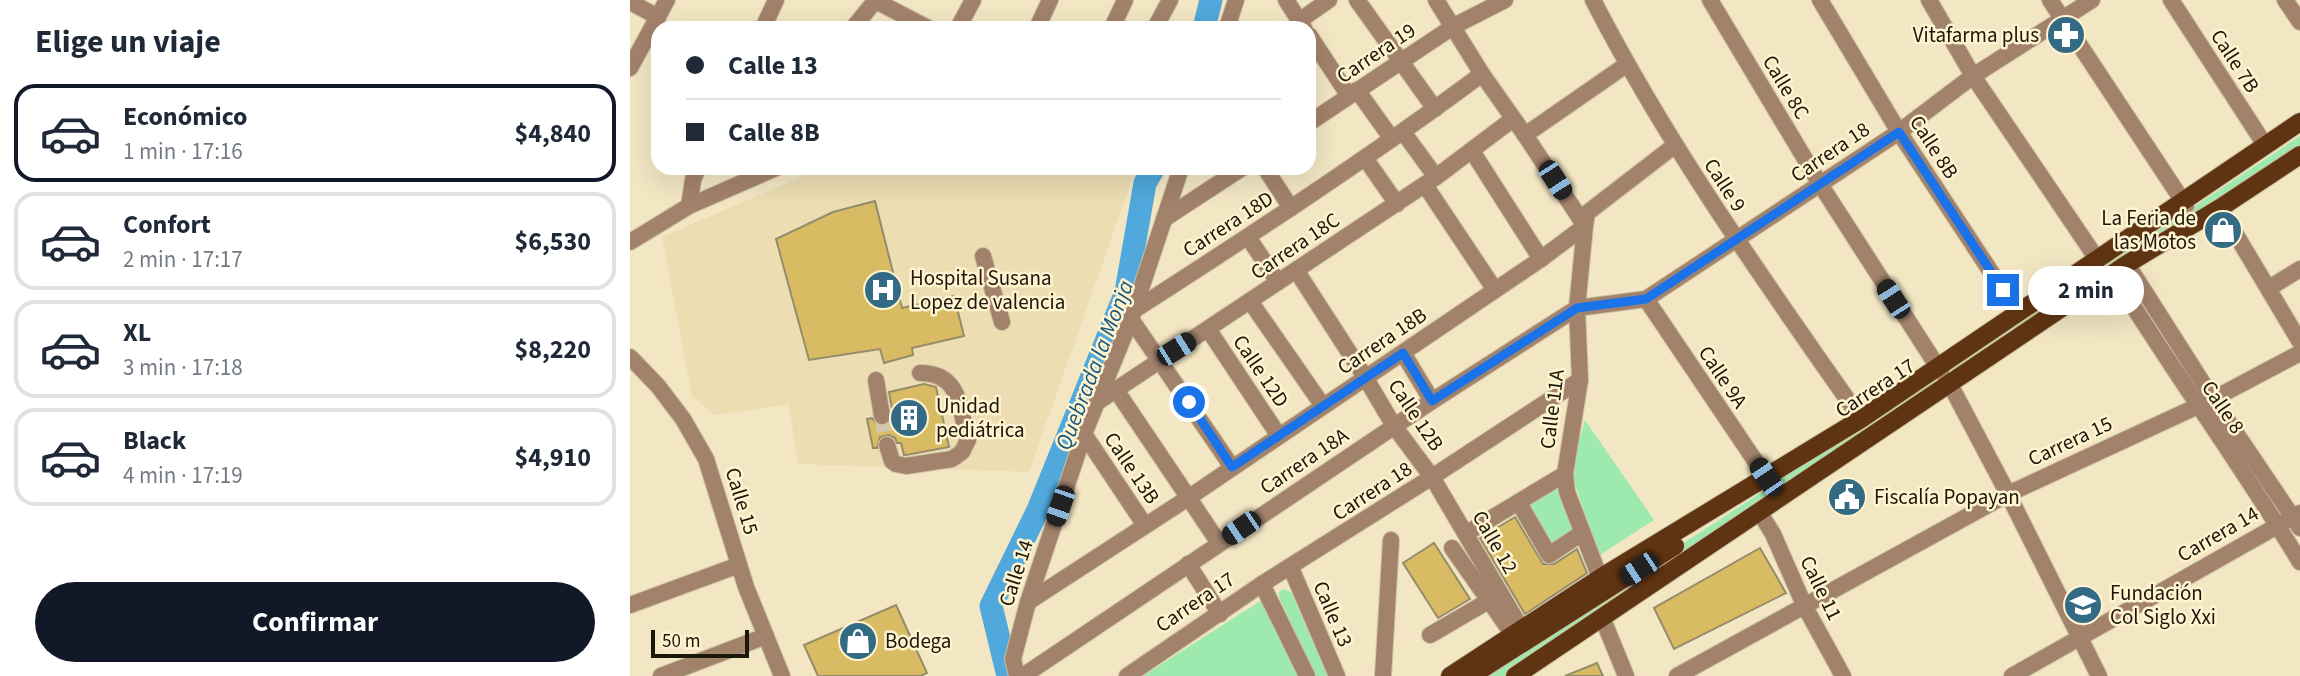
<!DOCTYPE html>
<html lang="es">
<head>
<meta charset="utf-8">
<style>
  :root { --surface:#fff; --page:#f6f6f7; --text:#1f2937; --muted:#747a83; --line:#e0e1e3; --accent:#111827 }
  body { margin:0; font-family:"Source Sans 3",sans-serif; background:var(--page); color:var(--text); height:100vh; display:flex; flex-direction:column; font-size:26px; white-space:nowrap }
  * { box-sizing:border-box; margin:0 }
  p { font-size:23px; color:var(--muted) }
  .icon { flex:none; width:38px; height:38px; fill:none; stroke:currentColor; stroke-width:2; stroke-linecap:round; stroke-linejoin:round }
  .map { position:relative; flex:1; overflow:hidden }
  .details { display:flex; flex-direction:column; background:var(--surface); width:630px }
  .details>* { flex:none }
  .hud { position:absolute; left:21px; top:21px; width:665px; height:154px; border-radius:21px; box-shadow:0 7px 28px #0002; display:grid; align-content:center; height:154px; padding:0 35px; background:var(--surface) }
  .scale { position:absolute; left:21px; bottom:18px; width:98px; box-sizing:border-box; padding-left:7px; border:4px solid #1b170a; border-top:0; font-size:19px; line-height:24px; white-space:nowrap; color:#1b170a; -webkit-text-stroke:5px #fff3d0; paint-order:stroke }
  .end { position:absolute; width:32px; height:32px; margin:-16px; border:9px solid #1a73e8; background:#fff; box-shadow:0 0 0 4px #fff }
  .from { border-radius:50% }
  .bubble { position:absolute; height:49px; border-radius:24px; background:var(--surface); box-shadow:0 7px 28px #0002; font-size:23px; font-weight:700; line-height:49px; text-align:center }
  .car { position:absolute; width:21px; height:42px; margin:-21px -10px; border-radius:9px; box-shadow:0 0 5px 2px #0007; background:linear-gradient(#222 24%,#8ab4d8 0 40%,#222 0 76%,#8ab4d8 0 86%,#222 0) }
  .hud b { display:flex; align-items:center; gap:24px; height:66px; font-size:26px }
  .hud b+b { border-top:2px solid var(--line) }
  .hud i { width:18px; height:18px; background:var(--text) }
  ul { padding:0; list-style:none }
  li { display:flex; align-items:center; gap:21px; height:98px; margin:0 14px 10px; padding:0 21px; border:4px solid var(--line); border-radius:21px }
  li div { flex:1 }
  li b { display:block; font-size:26px }
  li em { font-style:normal; font-weight:700 }
  li.current { border-color:var(--accent) }
  li>.icon { width:63px; height:63px; stroke-width:1.5 }
  h2 { padding:0 35px; font-size:32px; line-height:84px }
  .button { display:flex; gap:14px; margin-top:auto; padding:14px 35px }
  .button a { flex:1; height:80px; border-radius:42px; background:var(--accent); color:#fff; font-size:28px; font-weight:700; line-height:80px; text-align:center }
  main { display:flex; flex:1; min-height:0 }
  .map>svg:first-child { display:block }
  .built { fill:#ecddb3 }
  .green { fill:#9ee9ae }
  .lines { fill:none; stroke-linecap:round; stroke-linejoin:round }
  .river { stroke:#50a8dc; stroke-width:23 }
  .building { fill:#d8bb62; stroke:#968b6b; stroke-width:2 }
  .minor-tunnel { stroke:#d2c7a7; stroke-width:16; stroke-dasharray:16 8; stroke-linecap:butt }
  .minor-casing { stroke:#cbc1a2; stroke-width:18 }
  .major-casing { stroke:#cbc1a2; stroke-width:20 }
  .minor { stroke:#a3826c; stroke-width:16 }
  .major { stroke:#5f3412; stroke-width:18 }
  .route { stroke:#1a73e8; stroke-width:9 }
  .labels { text-anchor:middle; stroke-width:5; stroke-linejoin:round; paint-order:stroke }
  .poi-label { font-size:21px; fill:#1b170a; stroke:#fff3d0; text-anchor:start }
  .street-label { font-size:21px; fill:#1b170a; stroke:#fff3d0 }
  .water-label { font-size:23px; font-style:italic; fill:#17597d; stroke:#fff3d0 }
</style>
</head>
<body>
<main>
<section class="details">
<h2>Elige un viaje</h2>
<ul>
<li class="current"><svg class="icon" aria-label="car" viewBox="0 0 24 24"><path d="M5 17H2v-5l4-1 3-4h7l3 4 3 1v5h-3M9 17h6M6 11h13"/><circle cx="7" cy="17" r="2"/><circle cx="17" cy="17" r="2"/></svg><div><b>Económico</b><p>1 min · 17:16</p></div><em>$4,840</em></li>
<li><svg class="icon" aria-label="car" viewBox="0 0 24 24"><path d="M5 17H2v-5l4-1 3-4h7l3 4 3 1v5h-3M9 17h6M6 11h13"/><circle cx="7" cy="17" r="2"/><circle cx="17" cy="17" r="2"/></svg><div><b>Confort</b><p>2 min · 17:17</p></div><em>$6,530</em></li>
<li><svg class="icon" aria-label="car" viewBox="0 0 24 24"><path d="M5 17H2v-5l4-1 3-4h7l3 4 3 1v5h-3M9 17h6M6 11h13"/><circle cx="7" cy="17" r="2"/><circle cx="17" cy="17" r="2"/></svg><div><b>XL</b><p>3 min · 17:18</p></div><em>$8,220</em></li>
<li><svg class="icon" aria-label="car" viewBox="0 0 24 24"><path d="M5 17H2v-5l4-1 3-4h7l3 4 3 1v5h-3M9 17h6M6 11h13"/><circle cx="7" cy="17" r="2"/><circle cx="17" cy="17" r="2"/></svg><div><b>Black</b><p>4 min · 17:19</p></div><em>$4,910</em></li>
</ul>
<div class="button"><a>Confirmar</a></div>
</section>
<div class="map">
<svg width="1670" height="676" viewBox="0 0 1670 676">
  <rect width="100%" height="100%" fill="#f2e6c3"/>
  <!-- built -->
  <path class="built" d="M188,168H506L399,472L168,464L159,404L84,415L62,396L32,237L176,175Z"/>
  <!-- green -->
  <g class="green">
    <path d="M1670,136V151L881,676H849L1312,375Z"/>
    <path d="M955,420L1024,520L968,556L941,471Z"/>
    <path d="M929,484L945,532L921,548L896,505Z"/>
    <path d="M653,589L661,592L698,676H685L649,597V592Z"/>
    <path d="M635,598L668,676H513Z"/>
  </g>
  <g class="lines">
    <!-- river -->
    <g class="river">
      <path d="M574,28L581,0"/>
      <path d="M378,676L361,606L408,510L496,292L515,183L524,168"/>
    </g>
  </g>
  <!-- building -->
  <g class="building">
    <path d="M245,201L272,308L324,296L334,336L282,348L283,355L254,363L250,349L179,360L146,239L203,212Z"/>
    <path d="M294,384L306,387L319,447L276,455H274L271,443H267L265,438L259,435L250,437L247,448H243L237,419L242,418L249,426L259,424L263,414L259,392Z"/>
    <path d="M885,517L913,564H924L947,549L957,573L895,614L850,538Z"/>
    <path d="M804,543L840,599L808,618L773,563Z"/>
    <path d="M1130,548L1156,593L1044,649L1024,608Z"/>
    <path d="M266,605L297,673L290,676H188L174,645Z"/>
    <path d="M967,663L973,676H935Z"/>
  </g>
  <g class="lines">
    <!-- minor-tunnel -->
    <path class="minor-tunnel" d="M252,416L257,445"/>
    <defs>
      <g id="minor">
        <path d="M244,0L298,28"/>
        <path d="M656,0L674,28"/>
        <path d="M727,0L805,109"/>
        <path d="M806,0L852,74L895,135L955,226L947,308L950,380L935,474L937,492L970,578"/>
        <path d="M963,0C1039,148 1136,283 1231,419"/>
        <path d="M1080,0L1190,184L1311,372"/>
        <path d="M1190,0L1269,132L1388,313"/>
        <path d="M1299,0L1343,76L1467,259"/>
        <path d="M1420,0L1556,206"/>
        <path d="M1541,0L1635,145"/>
        <path d="M1655,0L1670,22"/>
        <path d="M0,2L28,17"/>
        <path d="M669,21L699,0"/>
        <path d="M133,28L146,0"/>
        <path d="M223,28L245,1"/>
        <path d="M328,28L343,0"/>
        <path d="M407,28L420,0"/>
        <path d="M482,28L495,0"/>
        <path d="M525,28L540,0"/>
        <path d="M597,28L606,0"/>
        <path d="M679,35L719,96"/>
        <path d="M0,68L37,0"/>
        <path d="M727,90L762,139"/>
        <path d="M679,123L824,26L875,0"/>
        <path d="M773,132L806,177"/>
        <path d="M895,135L996,65"/>
        <path d="M842,151L911,259"/>
        <path d="M735,158L767,204"/>
        <path d="M635,168L661,208"/>
        <path d="M795,185L865,290"/>
        <path d="M59,206L63,180L68,168"/>
        <path d="M1590,208L1670,342"/>
        <path d="M534,219L612,168"/>
        <path d="M618,237L648,282"/>
        <path d="M0,242L59,206L146,168"/>
        <path d="M353,256L372,322"/>
        <path d="M1497,264L1583,399L1670,528"/>
        <path d="M666,270L735,377L764,426L802,477L891,628"/>
        <path d="M1483,274C1543,372 1611,464 1670,562"/>
        <path d="M1639,288L1670,269"/>
        <path d="M1016,299L1136,477"/>
        <path d="M620,301L693,406"/>
        <path d="M503,311C621,235 739,158 852,74"/>
        <path d="M501,319L602,467"/>
        <path d="M578,329L649,436"/>
        <path d="M773,353L802,401"/>
        <path d="M0,357L28,386L53,419L76,459L116,587L152,676"/>
        <path d="M246,380L252,416"/>
        <path d="M486,390L589,543"/>
        <path d="M1324,392L1378,494L1469,676"/>
        <path d="M466,403L806,177L883,119"/>
        <path d="M454,434L514,524"/>
        <path d="M257,445L262,461L266,464L276,466L322,459L332,452L338,440C329,408 331,373 290,373"/>
        <path d="M889,503L919,555L952,533"/>
        <path d="M1133,518L1143,534L1175,607L1213,676"/>
        <path d="M837,533L935,474"/>
        <path d="M822,548L881,632"/>
        <path d="M558,564L590,614"/>
        <path d="M661,568L707,676"/>
        <path d="M632,584L677,676"/>
        <path d="M398,602L558,498L911,259L955,226L957,213L1044,146"/>
        <path d="M0,605L109,565"/>
        <path d="M972,617L996,676"/>
        <path d="M800,635L860,600"/>
        <path d="M31,676L136,636"/>
        <path d="M387,676L383,659L398,602L454,434L501,319L551,168"/>
        <path d="M393,676L802,401L947,308L1016,299L1269,132L1343,76L1462,0"/>
        <path d="M497,676L632,584L802,477L950,380"/>
        <path d="M753,676L761,540"/>
        <path d="M1047,676L1378,494L1583,399L1670,353"/>
        <path d="M1382,676L1670,513"/>
      </g>
      <g id="major">
        <path d="M820,676L970,578L1231,419L1670,122"/>
        <path d="M841,676L1045,546"/>
        <path d="M885,676L1497,264L1590,208L1670,155"/>
      </g>
    </defs>
    <!-- minor casing -->
    <use href="#minor" class="minor-casing"/>
    <!-- major casing -->
    <use href="#major" class="major-casing"/>
    <!-- minor -->
    <use href="#minor" class="minor"/>
    <!-- major -->
    <use href="#major" class="major"/>
  </g>
  <g class="lines">
    <!-- route -->
    <path class="route" d="M559,402L602,467L773,353L802,401L947,308L1016,299L1269,132L1373,290"/>
  </g>
  <!-- icons -->
  <defs>
    <symbol id="pharmacy-disc" viewBox="-11 -11 22 22"><circle r="9.5" fill="#336b85" stroke="#fff3d0"/><path d="M-2-6h4v4h4v4h-4v4h-4v-4h-4v-4h4Z" fill="#fff"/></symbol>
    <symbol id="shop-disc" viewBox="-11 -11 22 22"><circle r="9.5" fill="#336b85" stroke="#fff3d0"/><path d="M-5-2.5h2.3a2.7 3.5 0 0 1 5.4 0H5L5.5 6h-11ZM-1.5-2.5h3a1.5 2.3 0 0 0-3 0Z" fill="#fff"/></symbol>
    <symbol id="hospital-disc" viewBox="-11 -11 22 22"><circle r="9.5" fill="#336b85" stroke="#fff3d0"/><path d="M-5-5h3v3.5h4V-5h3V5h-3V1.5h-4V5h-3Z" fill="#fff"/></symbol>
    <symbol id="building-disc" viewBox="-11 -11 22 22"><circle r="9.5" fill="#336b85" stroke="#fff3d0"/><path d="M-4-6H4V6H1V3H-1V6H-4ZM-2.5-4.3h1.7v1.8h-1.7ZM.8-4.3h1.7v1.8H.8ZM-2.5-1h1.7V.8h-1.7ZM.8-1h1.7V.8H.8Z" fill="#fff"/></symbol>
    <symbol id="civic-disc" viewBox="-11 -11 22 22"><circle r="9.5" fill="#336b85" stroke="#fff3d0"/><path d="M-.6-6.5H3V-4.5H.6V-3L4-1V1h2V6H-6V1h2V-1L-.6-3ZM-1.2 2.5V6h2.4V2.5Z" fill="#fff"/></symbol>
    <symbol id="school-disc" viewBox="-11 -11 22 22"><circle r="9.5" fill="#336b85" stroke="#fff3d0"/><path d="M0-5L7-2L0 1L-7-2ZM-4 1L0 2.5L4 1V4Q0 6-4 4Z" fill="#fff"/></symbol>
  </defs>
  <g fill-rule="evenodd">
    <use href="#pharmacy-disc" x="1414" y="13" width="44" height="44"/>
    <use href="#shop-disc" x="1571" y="208" width="44" height="44"/>
    <use href="#hospital-disc" x="231" y="268" width="44" height="44"/>
    <use href="#building-disc" x="257" y="396" width="44" height="44"/>
    <use href="#civic-disc" x="1195" y="475" width="44" height="44"/>
    <use href="#school-disc" x="1431" y="583" width="44" height="44"/>
    <use href="#shop-disc" x="206" y="619" width="44" height="44"/>
  </g>
  <g class="labels">
    <!-- poi labels -->
    <g class="poi-label">
      <text x="1409" y="42" text-anchor="end">Vitafarma plus</text>
      <text x="1566" y="225" text-anchor="end">La Feria de<tspan x="1566" dy="24">las Motos</tspan></text>
      <text x="280" y="285">Hospital Susana<tspan x="280" dy="24">Lopez de valencia</tspan></text>
      <text x="306" y="413">Unidad<tspan x="306" dy="24">pediátrica</tspan></text>
      <text x="1244" y="504">Fiscalía Popayan</text>
      <text x="1480" y="600">Fundación<tspan x="1480" dy="24">Col Siglo Xxi</tspan></text>
      <text x="255" y="648">Bodega</text>
    </g>
    <!-- street labels -->
    <g class="street-label">
      <text transform="translate(746 53) rotate(-34)" y="7">Carrera 19</text>
      <text transform="translate(1605 61) rotate(57)" y="7">Calle 7B</text>
      <text transform="translate(1156 87) rotate(59)" y="7">Calle 8C</text>
      <text transform="translate(1304 147) rotate(57)" y="7">Calle 8B</text>
      <text transform="translate(1200 152) rotate(-34)" y="7">Carrera 18</text>
      <text transform="translate(1095 185) rotate(57)" y="7">Calle 9</text>
      <text transform="translate(598 224) rotate(-33)" y="7">Carrera 18D</text>
      <text transform="translate(665 246) rotate(-34)" y="7">Carrera 18C</text>
      <text transform="translate(752 341) rotate(-34)" y="7">Carrera 18B</text>
      <text transform="translate(631 371) rotate(56)" y="7">Calle 12D</text>
      <text transform="translate(1093 377) rotate(56)" y="7">Calle 9A</text>
      <text transform="translate(1245 388) rotate(-33)" y="7">Carrera 17</text>
      <text transform="translate(1593 407) rotate(56)" y="7">Calle 8</text>
      <text transform="translate(922 409) rotate(-83)" y="7">Calle 11A</text>
      <text transform="translate(786 415) rotate(56)" y="7">Calle 12B</text>
      <text transform="translate(1440 441) rotate(-25)" y="7">Carrera 15</text>
      <text transform="translate(674 461) rotate(-34)" y="7">Carrera 18A</text>
      <text transform="translate(502 468) rotate(56)" y="7">Calle 13B</text>
      <text transform="translate(742 491) rotate(-33)" y="7">Carrera 18</text>
      <text transform="translate(112 501) rotate(73)" y="7">Calle 15</text>
      <text transform="translate(1588 534) rotate(-30)" y="7">Carrera 14</text>
      <text transform="translate(865 542) rotate(60)" y="7">Calle 12</text>
      <text transform="translate(386 573) rotate(-72)" y="7">Calle 14</text>
      <text transform="translate(1191 588) rotate(64)" y="7">Calle 11</text>
      <text transform="translate(565 602) rotate(-34)" y="7">Carrera 17</text>
      <text transform="translate(703 614) rotate(67)" y="7">Calle 13</text>
    </g>
    <!-- water labels -->
    <g class="water-label">
      <text transform="translate(464 365) rotate(-69)" y="8">Quebrada la Monja</text>
    </g>
  </g>
</svg>
<div class="scale">50 m</div>
<i class="end from" style="left:559px;top:402px"></i>
<i class="end" style="left:1373px;top:290px"></i>
<div class="bubble" style="left:1398px;top:266px;width:116px">2 min</div>
<i class="car" style="left:925px;top:180px;rotate:147deg"></i>
<i class="car" style="left:1263px;top:299px;rotate:327deg"></i>
<i class="car" style="left:546px;top:349px;rotate:58deg"></i>
<i class="car" style="left:1136px;top:477px;rotate:326deg"></i>
<i class="car" style="left:430px;top:506px;rotate:199deg"></i>
<i class="car" style="left:611px;top:528px;rotate:236deg"></i>
<i class="car" style="left:1009px;top:569px;rotate:237deg"></i>
<div class="hud">
<b><i class="from"></i>Calle 13</b>
<b><i></i>Calle 8B</b>
</div>
</div>
</main>
</body>
</html>
